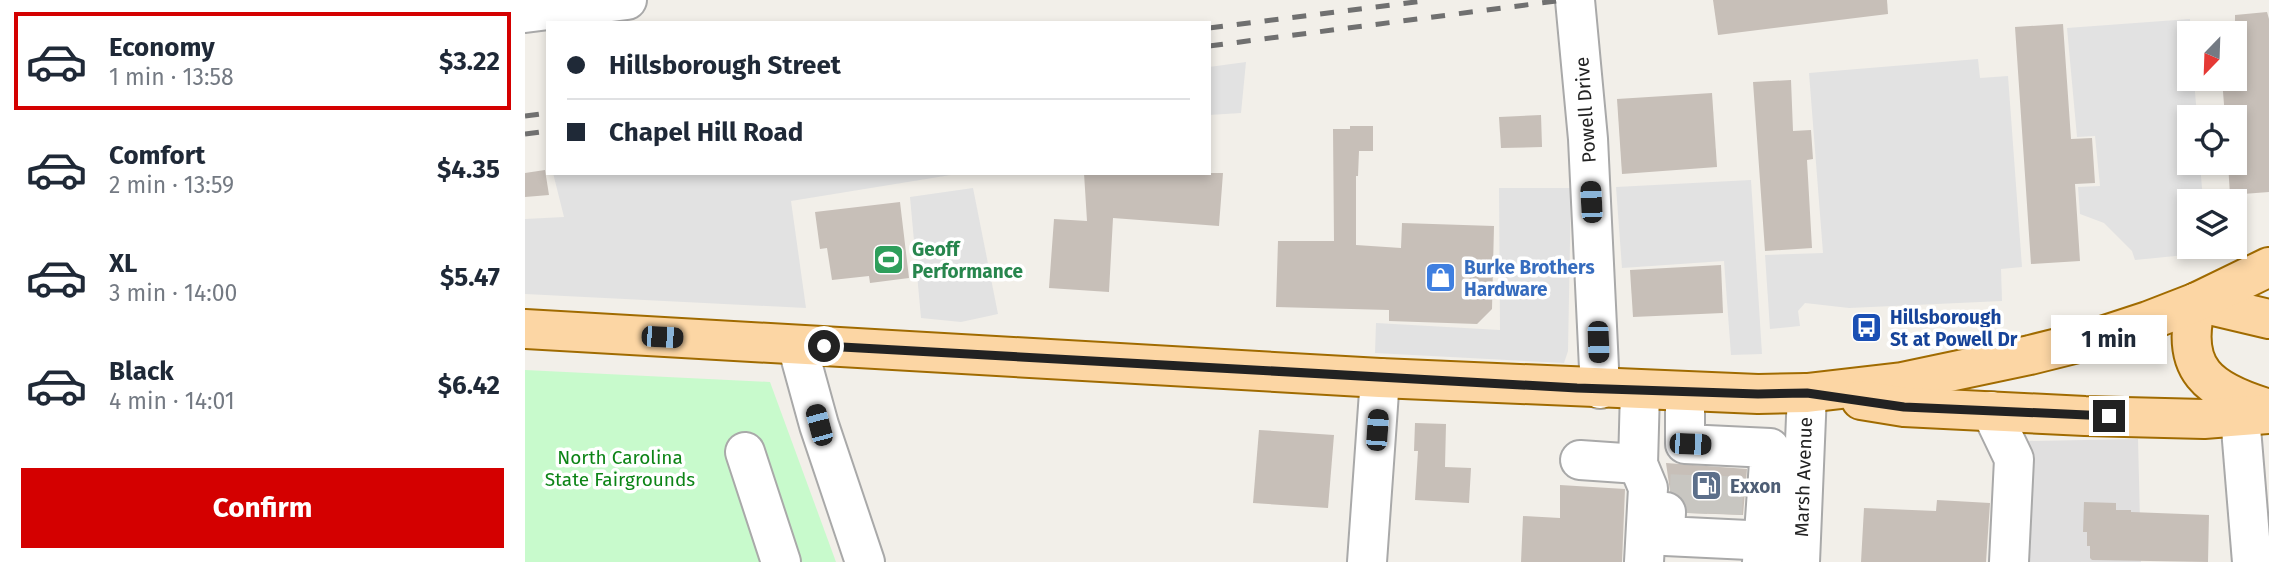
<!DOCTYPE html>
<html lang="en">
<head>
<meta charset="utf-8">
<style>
  :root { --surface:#fff; --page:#f6f6f7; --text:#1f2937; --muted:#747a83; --line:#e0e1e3; --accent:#d40000 }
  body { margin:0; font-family:"Fira Sans",sans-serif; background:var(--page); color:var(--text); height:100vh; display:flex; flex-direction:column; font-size:26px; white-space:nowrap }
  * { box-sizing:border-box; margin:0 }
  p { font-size:23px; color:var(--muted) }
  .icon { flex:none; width:38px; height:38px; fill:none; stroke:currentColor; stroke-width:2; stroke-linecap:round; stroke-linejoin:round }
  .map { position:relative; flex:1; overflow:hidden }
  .side { display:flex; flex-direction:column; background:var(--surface); width:525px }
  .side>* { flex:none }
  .top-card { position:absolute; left:21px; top:21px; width:665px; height:154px; border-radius:0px; box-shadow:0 4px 10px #0003; display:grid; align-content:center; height:154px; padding:0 21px; background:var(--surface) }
  .needle { width:46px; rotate:203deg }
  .controls { position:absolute; left:1652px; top:21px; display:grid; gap:14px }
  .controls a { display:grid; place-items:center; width:70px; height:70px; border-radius:0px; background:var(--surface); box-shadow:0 4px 10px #0003; font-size:35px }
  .end { position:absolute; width:32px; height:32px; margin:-16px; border:9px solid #222; background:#fff; box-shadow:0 0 0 4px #fff }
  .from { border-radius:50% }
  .bubble { position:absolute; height:49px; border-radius:0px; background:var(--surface); box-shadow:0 4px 10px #0003; font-size:23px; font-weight:700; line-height:49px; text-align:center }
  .car { position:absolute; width:21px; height:42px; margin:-21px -10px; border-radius:9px; box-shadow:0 0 5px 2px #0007; background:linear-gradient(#222 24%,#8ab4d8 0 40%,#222 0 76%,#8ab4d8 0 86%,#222 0) }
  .top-card b { display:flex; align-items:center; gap:24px; height:66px; font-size:26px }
  .top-card b+b { border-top:2px solid var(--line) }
  .top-card i { width:18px; height:18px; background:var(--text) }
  ul { padding:12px 0 0; list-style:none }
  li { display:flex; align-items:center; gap:21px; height:98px; margin:0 14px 10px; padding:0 7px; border:4px solid transparent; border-radius:0px }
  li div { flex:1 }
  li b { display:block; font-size:26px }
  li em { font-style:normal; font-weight:700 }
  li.current { border-color:var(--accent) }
  li>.icon { width:63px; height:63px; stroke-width:1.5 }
  .action { display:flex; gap:14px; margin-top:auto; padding:14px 21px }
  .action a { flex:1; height:80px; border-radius:0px; background:var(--accent); color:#fff; font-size:28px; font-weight:700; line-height:80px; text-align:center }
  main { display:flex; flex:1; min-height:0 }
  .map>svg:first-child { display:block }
  .residential { fill:#e0dfdf }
  .park { fill:#c8facc }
  .parking { fill:#e2e2e2 }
  .building { fill:#c7bfb8 }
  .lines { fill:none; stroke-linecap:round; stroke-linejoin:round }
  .minor-tunnel { stroke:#c8c6c1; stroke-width:38; stroke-dasharray:38 19; stroke-linecap:butt }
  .minor-casing { stroke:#a9a9a9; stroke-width:42 }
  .major-casing { stroke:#a06b00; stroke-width:42 }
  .minor { stroke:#fff; stroke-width:38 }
  .major { stroke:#fcd6a4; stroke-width:38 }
  .rail { stroke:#707070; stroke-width:5; stroke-dasharray:14 14; stroke-linecap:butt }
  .route { stroke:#222; stroke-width:9 }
  .labels { text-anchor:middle; stroke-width:7; stroke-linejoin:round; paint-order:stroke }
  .street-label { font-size:19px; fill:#222; stroke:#fff }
  .leisure-label { font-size:19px; font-weight:bold; fill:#27864d; stroke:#fff; text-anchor:start }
  .shop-label { font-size:19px; font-weight:bold; fill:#366cbe; stroke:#fff; text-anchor:start }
  .transit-label { font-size:19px; font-weight:bold; fill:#164399; stroke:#fff; text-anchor:start }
  .park-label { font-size:19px; fill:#0c8416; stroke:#fff }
  .service-label { font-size:19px; font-weight:bold; fill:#4e5e75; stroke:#fff; text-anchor:start }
</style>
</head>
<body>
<main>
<section class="side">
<ul>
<li class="current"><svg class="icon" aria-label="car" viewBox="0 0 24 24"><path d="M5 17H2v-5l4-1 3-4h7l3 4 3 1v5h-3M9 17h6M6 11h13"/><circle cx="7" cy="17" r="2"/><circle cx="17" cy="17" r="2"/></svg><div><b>Economy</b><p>1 min · 13:58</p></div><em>$3.22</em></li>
<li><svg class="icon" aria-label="car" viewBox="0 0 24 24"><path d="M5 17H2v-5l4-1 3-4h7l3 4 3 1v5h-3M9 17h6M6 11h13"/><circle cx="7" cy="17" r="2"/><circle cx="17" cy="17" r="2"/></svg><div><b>Comfort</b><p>2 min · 13:59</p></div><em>$4.35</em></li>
<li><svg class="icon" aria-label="car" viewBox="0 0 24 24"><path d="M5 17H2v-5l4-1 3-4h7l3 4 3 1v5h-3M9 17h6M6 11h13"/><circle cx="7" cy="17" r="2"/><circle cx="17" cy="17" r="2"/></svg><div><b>XL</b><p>3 min · 14:00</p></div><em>$5.47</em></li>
<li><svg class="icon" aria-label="car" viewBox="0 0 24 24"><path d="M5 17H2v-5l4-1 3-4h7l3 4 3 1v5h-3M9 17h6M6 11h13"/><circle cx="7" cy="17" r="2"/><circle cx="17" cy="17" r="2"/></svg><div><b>Black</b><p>4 min · 14:01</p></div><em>$6.42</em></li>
</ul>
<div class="action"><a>Confirm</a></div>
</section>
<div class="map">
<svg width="1744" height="562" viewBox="0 0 1744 562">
  <rect width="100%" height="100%" fill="#f2efe9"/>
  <!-- residential -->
  <path class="residential" d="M1613,439L1616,562H1503L1501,441Z"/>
  <!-- park -->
  <path class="park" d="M0,370L245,382L311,562H0Z"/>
  <!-- parking -->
  <g class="parking">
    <path d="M1665,19L1664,79H1669L1672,117H1664V163H1675L1678,201H1664V247H1681V253L1610,260L1607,251L1579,223L1555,214L1553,187L1575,186L1570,136L1552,137L1542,28Z"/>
    <path d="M1453,59L1455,78L1483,76L1497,267L1476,269L1477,301L1324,308L1280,303L1273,311L1275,326L1245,329L1240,255L1298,253L1284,73Z"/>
    <path d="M721,62L716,113L684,115V67Z"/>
    <path d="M28,173H438L266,201L281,308L0,294V219L39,217Z"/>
    <path d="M1226,180L1237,354L1206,355L1199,261L1097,268L1091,187Z"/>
    <path d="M448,188L473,314L436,322L396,318L385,197Z"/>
    <path d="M974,188H1046L1043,351L1039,363L850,353L851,323L975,330Z"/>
  </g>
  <!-- building -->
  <g class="building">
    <path d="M1188,0H1362L1363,14L1193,35Z"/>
    <path d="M1742,12L1744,19V192L1705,195L1703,163H1710V117H1700L1697,79H1710V15Z"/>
    <path d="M1538,24L1546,139L1567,138L1570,183L1550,184L1555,261L1506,264L1490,27Z"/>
    <path d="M1266,80L1268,131L1286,130L1288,159L1282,160L1287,248L1240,251L1228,82Z"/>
    <path d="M1187,93L1192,167L1097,174L1092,99Z"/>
    <path d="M1016,115L1017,147L976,148L974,117Z"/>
    <path d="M825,126H848V151H834L833,176H831V245L876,248L877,223L969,226L967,309L952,324L864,321V310L751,307L753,241H809L808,129H825Z"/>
    <path d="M20,170L24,195L0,197V173Z"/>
    <path d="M559,173H698L694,226L588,218L584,292L524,288L529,219L562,221Z"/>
    <path d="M375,202L384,278L345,283L344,276L307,280L302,248L295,249L290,212Z"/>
    <path d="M1196,265L1198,313L1108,317L1105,270Z"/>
    <path d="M890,423L921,424L920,467L946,468L944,503L890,500L893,451H889Z"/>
    <path d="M734,430L809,435L803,508L728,503Z"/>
    <path d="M1141,463L1222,469L1218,515L1163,513L1160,501L1153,494L1145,491Z"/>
    <path d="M1035,485L1100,489L1097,562H996L998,516L1035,518Z"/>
    <path d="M1412,500L1465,503L1461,562H1336L1339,508L1411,511Z"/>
    <path d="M1559,502L1591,503V510H1606V512L1684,515L1683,562L1567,560L1565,558V546H1562V532H1558Z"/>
  </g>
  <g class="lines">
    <!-- minor-tunnel -->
    <g class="minor-tunnel">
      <path d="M1163,513L1165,464"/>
      <path d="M1198,514L1200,465"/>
    </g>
    <defs>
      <g id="minor">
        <path d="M1050,0L1063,139L1075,389"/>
        <path d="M0,13L102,0"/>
        <path d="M272,345L294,425L340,562"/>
        <path d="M1115,391L1113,464L1123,488L1119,562"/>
        <path d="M1160,393V444L1245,448L1237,562"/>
        <path d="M1466,411L1489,459L1484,562"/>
        <path d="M1715,416L1727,562"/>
        <path d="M220,452L256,562"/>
        <path d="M1055,460L1113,464"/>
        <path d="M1141,512L1140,536L1266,542"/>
        <path d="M842,562L855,378"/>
        <path d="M1275,562L1282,393"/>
      </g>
      <g id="major">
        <path d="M1672,302C1653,370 1684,391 1744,409"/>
        <path d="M1672,302L1744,319"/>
        <path d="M0,329L855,378L1233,394L1282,393L1377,382L1505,355L1565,340L1623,321L1672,302L1744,267"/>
        <path d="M1336,400L1379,407L1560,416L1679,419L1744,414"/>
      </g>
    </defs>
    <!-- minor casing -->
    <use href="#minor" class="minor-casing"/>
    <!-- major casing -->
    <use href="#major" class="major-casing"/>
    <!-- minor -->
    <use href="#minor" class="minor"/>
    <!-- major -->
    <use href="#major" class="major"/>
    <!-- rail -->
    <g class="rail">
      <path d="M684,28L906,0"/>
      <path d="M684,46L1039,0"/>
      <path d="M0,116L23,113"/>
      <path d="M0,134L23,131"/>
    </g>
  </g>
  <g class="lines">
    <!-- route -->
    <path class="route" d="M299,346L1052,388L1233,394L1282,393L1379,407L1584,416"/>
  </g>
  <!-- icons -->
  <defs>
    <symbol id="stadium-square" viewBox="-11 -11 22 22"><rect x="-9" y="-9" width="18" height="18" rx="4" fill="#2e9e5b" stroke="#fff"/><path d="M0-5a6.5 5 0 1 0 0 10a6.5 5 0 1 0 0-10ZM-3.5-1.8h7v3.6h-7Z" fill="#fff"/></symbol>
    <symbol id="shop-square" viewBox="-11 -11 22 22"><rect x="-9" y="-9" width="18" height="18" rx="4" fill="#3f7fe0" stroke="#fff"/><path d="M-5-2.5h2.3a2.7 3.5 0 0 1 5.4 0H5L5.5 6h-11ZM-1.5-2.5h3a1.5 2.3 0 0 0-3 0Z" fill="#fff"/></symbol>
    <symbol id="bus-square" viewBox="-11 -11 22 22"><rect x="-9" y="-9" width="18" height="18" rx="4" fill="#1a4fb4" stroke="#fff"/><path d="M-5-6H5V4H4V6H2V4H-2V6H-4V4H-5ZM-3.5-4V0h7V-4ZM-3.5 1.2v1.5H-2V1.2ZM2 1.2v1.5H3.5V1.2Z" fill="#fff"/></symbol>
    <symbol id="fuel-square" viewBox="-11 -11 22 22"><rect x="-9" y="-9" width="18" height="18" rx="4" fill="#5c6f8a" stroke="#fff"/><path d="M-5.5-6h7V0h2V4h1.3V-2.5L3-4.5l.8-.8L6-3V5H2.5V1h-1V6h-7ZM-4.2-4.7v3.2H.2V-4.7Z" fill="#fff"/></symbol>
  </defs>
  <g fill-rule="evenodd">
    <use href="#stadium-square" x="346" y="242" width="35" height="35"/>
    <use href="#shop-square" x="898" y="260" width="35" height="35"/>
    <use href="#bus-square" x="1324" y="310" width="35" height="35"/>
    <use href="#fuel-square" x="1164" y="468" width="35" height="35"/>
  </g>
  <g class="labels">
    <!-- street labels -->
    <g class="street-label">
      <text transform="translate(1060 110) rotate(-94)" y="7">Powell Drive</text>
      <text transform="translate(1278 477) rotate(-88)" y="7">Marsh Avenue</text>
    </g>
    <!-- leisure labels -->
    <g class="leisure-label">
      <text x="387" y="256">Geoff<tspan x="387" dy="22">Performance</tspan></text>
    </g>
    <!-- shop labels -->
    <g class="shop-label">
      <text x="939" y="274">Burke Brothers<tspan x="939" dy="22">Hardware</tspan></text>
    </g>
    <!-- transit labels -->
    <g class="transit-label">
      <text x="1365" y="324">Hillsborough<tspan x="1365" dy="22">St at Powell Dr</tspan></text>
    </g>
    <!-- park labels -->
    <g class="park-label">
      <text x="95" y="464">North Carolina<tspan x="95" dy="22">State Fairgrounds</tspan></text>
    </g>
    <!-- service labels -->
    <g class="service-label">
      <text x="1205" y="493">Exxon</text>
    </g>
  </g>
</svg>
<div class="controls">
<a><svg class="needle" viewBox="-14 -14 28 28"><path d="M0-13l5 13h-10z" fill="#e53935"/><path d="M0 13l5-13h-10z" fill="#747a83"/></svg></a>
<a><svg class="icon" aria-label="locate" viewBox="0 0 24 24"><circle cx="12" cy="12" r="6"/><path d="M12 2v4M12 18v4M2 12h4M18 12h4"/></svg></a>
<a><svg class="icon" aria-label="layers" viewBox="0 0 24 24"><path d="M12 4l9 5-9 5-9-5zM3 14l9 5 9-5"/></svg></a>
</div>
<i class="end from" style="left:299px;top:346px"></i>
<i class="end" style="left:1584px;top:416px"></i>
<div class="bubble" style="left:1526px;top:315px;width:116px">1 min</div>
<i class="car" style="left:1066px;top:202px;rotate:357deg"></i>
<i class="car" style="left:137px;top:337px;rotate:93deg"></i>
<i class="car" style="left:1073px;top:342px;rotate:178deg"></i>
<i class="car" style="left:294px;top:425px;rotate:345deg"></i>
<i class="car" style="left:852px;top:430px;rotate:4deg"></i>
<i class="car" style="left:1165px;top:444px;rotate:92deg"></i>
<div class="top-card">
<b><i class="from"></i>Hillsborough Street</b>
<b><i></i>Chapel Hill Road</b>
</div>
</div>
</main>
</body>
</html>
